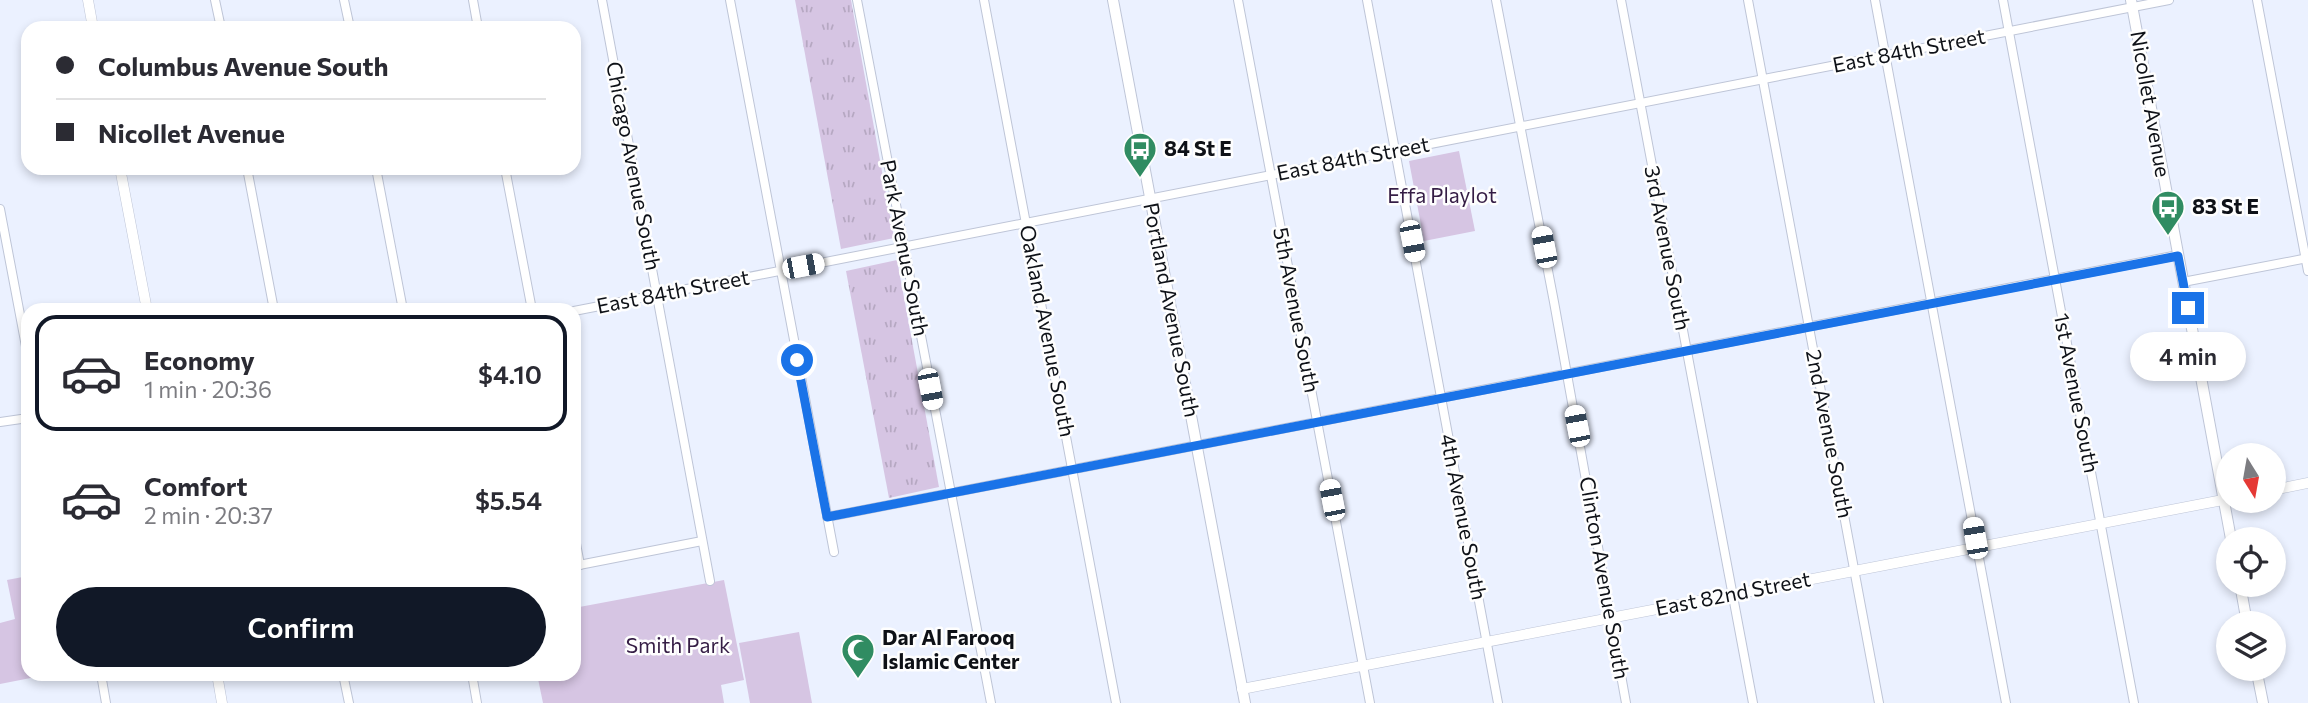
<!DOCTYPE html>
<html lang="en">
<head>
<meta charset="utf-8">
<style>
  :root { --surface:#fff; --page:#f7f7f7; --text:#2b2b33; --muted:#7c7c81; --line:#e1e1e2; --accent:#111827 }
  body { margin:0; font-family:Commissioner,sans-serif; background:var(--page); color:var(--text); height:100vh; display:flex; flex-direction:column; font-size:26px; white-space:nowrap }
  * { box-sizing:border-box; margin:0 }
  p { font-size:23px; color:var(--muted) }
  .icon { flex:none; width:38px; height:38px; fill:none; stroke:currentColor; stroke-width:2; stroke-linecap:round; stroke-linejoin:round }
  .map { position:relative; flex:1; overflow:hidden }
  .drawer { position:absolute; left:21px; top:303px; width:560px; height:378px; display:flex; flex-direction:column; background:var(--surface); border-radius:21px; box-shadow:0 4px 10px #0003 }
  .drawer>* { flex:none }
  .hud { position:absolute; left:21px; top:21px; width:560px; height:154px; border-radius:21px; box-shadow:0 4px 10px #0003; display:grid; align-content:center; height:154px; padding:0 35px; background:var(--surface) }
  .needle { width:46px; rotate:169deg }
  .buttons { position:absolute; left:2216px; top:443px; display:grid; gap:14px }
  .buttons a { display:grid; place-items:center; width:70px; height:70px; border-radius:50%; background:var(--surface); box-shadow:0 4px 10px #0003; font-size:35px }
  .end { position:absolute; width:32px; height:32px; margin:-16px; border:9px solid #1a73e8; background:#fff; box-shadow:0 0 0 4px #fff }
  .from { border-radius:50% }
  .bubble { position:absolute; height:49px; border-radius:24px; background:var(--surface); box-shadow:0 4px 10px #0003; font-size:23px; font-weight:600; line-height:49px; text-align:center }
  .car { position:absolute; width:21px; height:42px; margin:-21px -10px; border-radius:9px; box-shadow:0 0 5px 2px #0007; background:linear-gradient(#fff 24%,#345 0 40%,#fff 0 76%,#345 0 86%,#fff 0) }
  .hud b { display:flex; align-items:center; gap:24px; height:66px; font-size:26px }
  .hud b+b { border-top:2px solid var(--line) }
  .hud i { width:18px; height:18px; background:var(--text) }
  ul { padding:12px 0 0; list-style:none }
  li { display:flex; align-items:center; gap:21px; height:116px; margin:0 14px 10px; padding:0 21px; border:4px solid transparent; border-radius:21px }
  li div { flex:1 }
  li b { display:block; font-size:26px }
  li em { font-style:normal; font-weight:600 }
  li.current { border-color:var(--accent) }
  li>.icon { width:63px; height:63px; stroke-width:1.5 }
  .action { display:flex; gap:14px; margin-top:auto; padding:14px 35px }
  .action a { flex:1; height:80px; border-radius:42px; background:var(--accent); color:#fff; font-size:28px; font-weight:600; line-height:80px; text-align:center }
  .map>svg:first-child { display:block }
  .grass { fill:url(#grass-tufts) }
  .park { fill:#d6c5e3 }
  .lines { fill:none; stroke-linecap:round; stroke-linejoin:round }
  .minor-casing { stroke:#bec5d7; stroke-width:10 }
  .tertiary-casing { stroke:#bec5d7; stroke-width:11 }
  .secondary-casing { stroke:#bec5d7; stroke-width:12 }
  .minor { stroke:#fff; stroke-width:8 }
  .tertiary { stroke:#fff; stroke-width:10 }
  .secondary { stroke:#fff; stroke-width:10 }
  .route { stroke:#1a73e8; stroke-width:9 }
  .labels { text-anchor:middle; stroke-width:5; stroke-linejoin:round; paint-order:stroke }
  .street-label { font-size:21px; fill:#0e1117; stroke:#fefefe }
  .poi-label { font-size:21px; font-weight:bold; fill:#0e1117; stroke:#fefefe; text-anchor:start }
  .park-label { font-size:21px; fill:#351d45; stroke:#fefefe }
</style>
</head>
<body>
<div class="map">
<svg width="2308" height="703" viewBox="0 0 2308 703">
  <defs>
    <pattern id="grass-tufts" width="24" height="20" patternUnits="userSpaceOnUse" patternTransform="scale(1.75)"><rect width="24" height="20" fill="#d6c5e3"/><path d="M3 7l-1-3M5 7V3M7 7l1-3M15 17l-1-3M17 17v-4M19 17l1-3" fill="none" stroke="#b6a8c2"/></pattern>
  </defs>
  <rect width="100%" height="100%" fill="#ebf1ff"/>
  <!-- grass -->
  <g class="grass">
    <path d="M795,0H851L894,238L841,249Z"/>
    <path d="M897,260L939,487L889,498L846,271Z"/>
  </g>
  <!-- park -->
  <g class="park">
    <path d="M1459,151L1475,231L1424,241L1409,161Z"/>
    <path d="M28,576V674H51L0,684V623L15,619L7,580Z"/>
    <path d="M724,580L744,680L721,685L724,703H543L537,674H574V608Z"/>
    <path d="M799,632L812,703H750L739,643Z"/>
  </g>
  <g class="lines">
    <defs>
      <g id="minor">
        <path d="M215,0L221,28"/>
        <path d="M344,0L350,28"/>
        <path d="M473,0L478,28"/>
        <path d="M602,0L710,581"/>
        <path d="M730,0L834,552"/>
        <path d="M857,0L991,703"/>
        <path d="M984,0L1116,703"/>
        <path d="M1238,0L1370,703"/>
        <path d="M1367,0L1498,703"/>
        <path d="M1496,0L1554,302L1626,703"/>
        <path d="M1621,0L1753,703"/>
        <path d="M1748,0L1879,703"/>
        <path d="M1875,0L2006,703"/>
        <path d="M2003,0L2134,703"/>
        <path d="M2257,0L2308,271"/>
        <path d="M247,168L274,310"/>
        <path d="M376,168L403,310"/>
        <path d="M505,168L532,310"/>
        <path d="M0,209L28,357"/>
        <path d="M2183,282L2308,258"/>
        <path d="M574,311L2169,0"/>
        <path d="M0,422L28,418"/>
        <path d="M827,517L2178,255"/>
        <path d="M574,533L580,565"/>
        <path d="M574,566L702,541"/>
        <path d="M101,674L106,703"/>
        <path d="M343,674L349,703"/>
        <path d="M472,674L477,703"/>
      </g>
      <g id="tertiary">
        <path d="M88,0L93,28"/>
        <path d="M120,168L147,310"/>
        <path d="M2273,490L2308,483"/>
        <path d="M217,674L222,703"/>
        <path d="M1242,689L2228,499"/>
      </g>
      <g id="secondary">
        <path d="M1113,0L1245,703"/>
        <path d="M2131,0L2231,539"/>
        <path d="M2240,584L2247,623"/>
        <path d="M2256,668L2263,703"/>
      </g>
    </defs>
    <!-- minor casing -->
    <use href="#minor" class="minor-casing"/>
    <!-- tertiary casing -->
    <use href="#tertiary" class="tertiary-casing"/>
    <!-- secondary casing -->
    <use href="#secondary" class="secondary-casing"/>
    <!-- minor -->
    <use href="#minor" class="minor"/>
    <!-- tertiary -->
    <use href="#tertiary" class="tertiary"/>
    <!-- secondary -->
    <use href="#secondary" class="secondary"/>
  </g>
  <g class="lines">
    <!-- route -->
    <path class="route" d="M797,360L827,517L2178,256L2188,308"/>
  </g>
  <!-- icons -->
  <defs>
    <symbol id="bus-pin" viewBox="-11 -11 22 30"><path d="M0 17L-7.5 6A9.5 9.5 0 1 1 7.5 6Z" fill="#308c62" stroke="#fefefe"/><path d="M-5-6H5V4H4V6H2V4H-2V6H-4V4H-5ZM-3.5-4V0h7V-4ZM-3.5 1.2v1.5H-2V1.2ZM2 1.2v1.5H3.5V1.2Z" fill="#fff"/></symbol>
    <symbol id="mosque-pin" viewBox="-11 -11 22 30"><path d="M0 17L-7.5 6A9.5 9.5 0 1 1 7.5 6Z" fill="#308c62" stroke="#fefefe"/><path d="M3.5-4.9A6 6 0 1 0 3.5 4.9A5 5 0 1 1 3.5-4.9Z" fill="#fff"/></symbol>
  </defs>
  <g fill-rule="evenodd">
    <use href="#bus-pin" x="1121" y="130" width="38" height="52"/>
    <use href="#bus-pin" x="2149" y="188" width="38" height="52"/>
    <use href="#mosque-pin" x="839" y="631" width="38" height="52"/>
  </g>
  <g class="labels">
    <!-- street labels -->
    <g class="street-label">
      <text transform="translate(1909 51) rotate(-11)" y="7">East 84th Street</text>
      <text transform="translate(2150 104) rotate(80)" y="7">Nicollet Avenue</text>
      <text transform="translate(1353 159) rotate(-11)" y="7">East 84th Street</text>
      <text transform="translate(633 166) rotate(79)" y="7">Chicago Avenue South</text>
      <text transform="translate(904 248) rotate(79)" y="7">Park Avenue South</text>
      <text transform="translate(1667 248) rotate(79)" y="7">3rd Avenue South</text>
      <text transform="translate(673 292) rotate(-11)" y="7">East 84th Street</text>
      <text transform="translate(1171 310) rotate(79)" y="7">Portland Avenue South</text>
      <text transform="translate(1296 310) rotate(79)" y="7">5th Avenue South</text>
      <text transform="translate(1047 331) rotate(79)" y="7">Oakland Avenue South</text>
      <text transform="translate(2076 393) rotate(79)" y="7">1st Avenue South</text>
      <text transform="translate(1829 434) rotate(79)" y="7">2nd Avenue South</text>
      <text transform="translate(1463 517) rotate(79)" y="7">4th Avenue South</text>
      <text transform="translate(1604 578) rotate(80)" y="7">Clinton Avenue South</text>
      <text transform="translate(1733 594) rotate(-11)" y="7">East 82nd Street</text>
    </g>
    <!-- poi labels -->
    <g class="poi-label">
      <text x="1164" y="156">84 St E</text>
      <text x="2192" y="214">83 St E</text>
      <text x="882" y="645">Dar Al Farooq<tspan x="882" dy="24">Islamic Center</tspan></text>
    </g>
    <!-- park labels -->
    <g class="park-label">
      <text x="1442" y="203">Effa Playlot</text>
      <text x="678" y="653">Smith Park</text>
    </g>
  </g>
</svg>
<div class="buttons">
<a><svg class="needle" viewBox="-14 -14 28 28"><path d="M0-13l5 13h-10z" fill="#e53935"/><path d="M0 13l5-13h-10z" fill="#7c7c81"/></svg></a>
<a><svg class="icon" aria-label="locate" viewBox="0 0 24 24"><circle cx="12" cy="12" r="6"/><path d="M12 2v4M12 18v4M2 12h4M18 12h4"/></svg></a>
<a><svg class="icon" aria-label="layers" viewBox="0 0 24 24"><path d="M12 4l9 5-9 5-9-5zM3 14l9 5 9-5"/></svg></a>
</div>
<i class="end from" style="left:797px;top:360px"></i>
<i class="end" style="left:2188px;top:308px"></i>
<div class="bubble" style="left:2130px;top:332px;width:116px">4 min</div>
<i class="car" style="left:1412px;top:241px;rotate:169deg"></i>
<i class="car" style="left:1544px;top:247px;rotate:349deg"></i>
<i class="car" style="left:803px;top:266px;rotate:79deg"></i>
<i class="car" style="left:930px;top:389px;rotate:169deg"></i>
<i class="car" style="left:1577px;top:426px;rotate:349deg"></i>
<i class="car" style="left:1332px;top:500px;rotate:349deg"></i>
<i class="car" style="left:1975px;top:538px;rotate:350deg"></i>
<div class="hud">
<b><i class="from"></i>Columbus Avenue South</b>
<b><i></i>Nicollet Avenue</b>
</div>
<section class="drawer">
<ul>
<li class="current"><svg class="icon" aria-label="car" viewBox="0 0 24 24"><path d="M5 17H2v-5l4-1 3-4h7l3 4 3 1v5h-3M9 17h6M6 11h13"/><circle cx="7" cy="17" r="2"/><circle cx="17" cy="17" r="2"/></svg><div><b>Economy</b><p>1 min · 20:36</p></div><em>$4.10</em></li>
<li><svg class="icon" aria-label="car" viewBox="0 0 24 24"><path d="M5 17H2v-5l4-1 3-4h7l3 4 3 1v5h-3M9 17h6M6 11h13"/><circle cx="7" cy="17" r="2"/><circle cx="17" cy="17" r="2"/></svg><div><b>Comfort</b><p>2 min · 20:37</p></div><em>$5.54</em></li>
</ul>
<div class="action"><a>Confirm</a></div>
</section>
</div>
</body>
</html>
